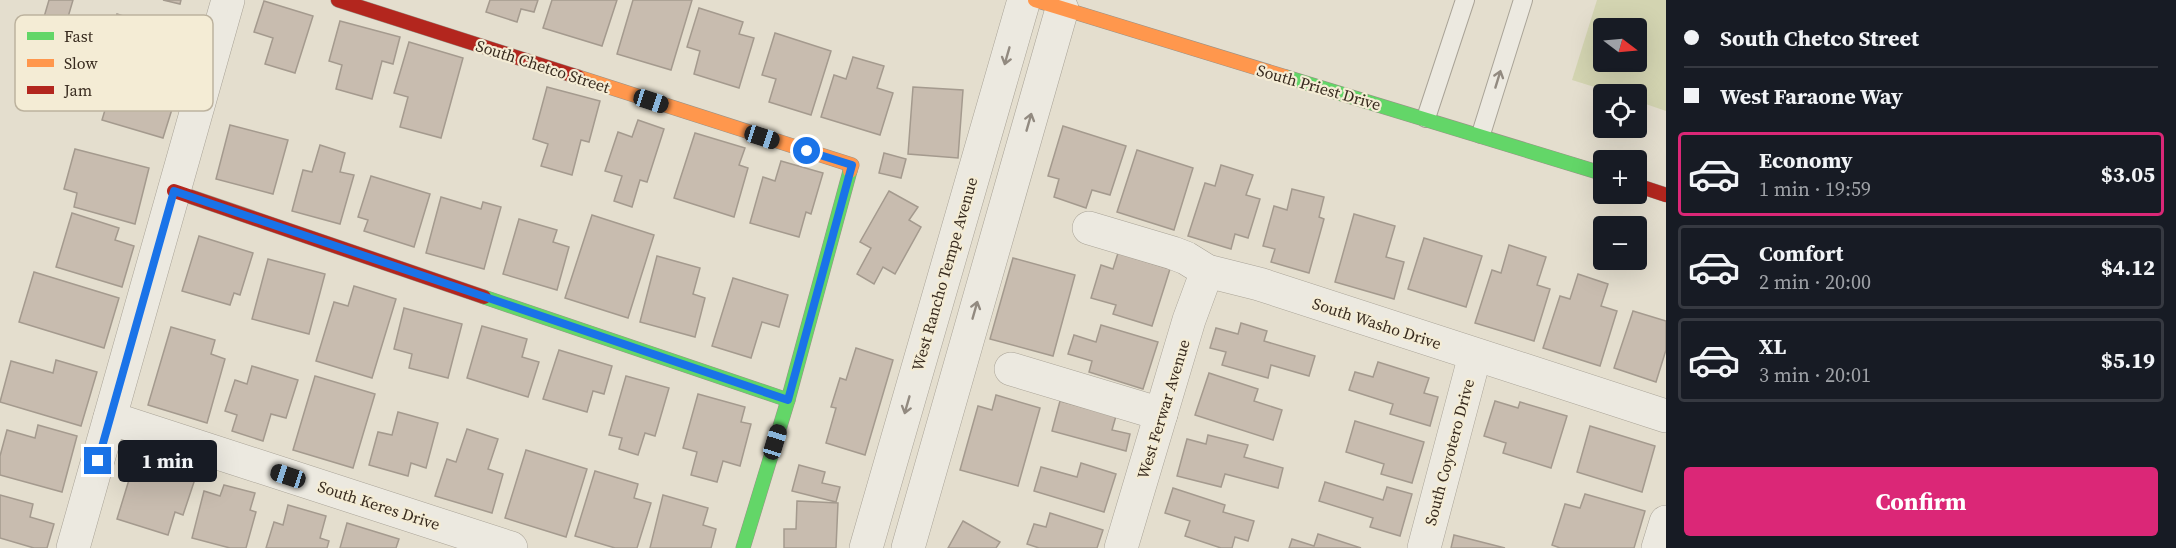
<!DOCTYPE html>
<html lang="en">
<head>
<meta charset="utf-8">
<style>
  :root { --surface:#171b24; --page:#242831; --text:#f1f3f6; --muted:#9ea1a6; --line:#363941; --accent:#db2777 }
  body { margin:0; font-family:"Source Serif 4",serif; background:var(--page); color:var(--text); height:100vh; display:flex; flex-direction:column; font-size:22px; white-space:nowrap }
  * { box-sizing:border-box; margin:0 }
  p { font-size:20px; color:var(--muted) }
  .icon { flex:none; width:33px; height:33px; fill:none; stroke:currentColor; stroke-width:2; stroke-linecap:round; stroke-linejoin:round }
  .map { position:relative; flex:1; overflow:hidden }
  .panel { display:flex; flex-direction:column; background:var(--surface); width:510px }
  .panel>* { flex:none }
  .hud { display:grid; align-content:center; height:132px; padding:0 18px; background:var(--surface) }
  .needle { width:39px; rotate:106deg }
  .tools { position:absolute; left:1593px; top:18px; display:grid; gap:12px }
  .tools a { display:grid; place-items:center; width:54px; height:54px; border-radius:6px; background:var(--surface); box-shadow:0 6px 24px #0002; font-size:30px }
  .end { position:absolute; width:27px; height:27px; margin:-14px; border:8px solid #1a73e8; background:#fff; box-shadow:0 0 0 3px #fff }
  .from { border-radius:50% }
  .bubble { position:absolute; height:42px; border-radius:6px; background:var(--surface); box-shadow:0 6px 24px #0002; font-size:20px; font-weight:700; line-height:42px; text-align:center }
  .car { position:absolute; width:18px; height:36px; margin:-18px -9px; border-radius:8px; box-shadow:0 0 4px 2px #0007; background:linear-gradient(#222 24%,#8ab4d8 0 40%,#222 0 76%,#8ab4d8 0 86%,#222 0) }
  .hud b { display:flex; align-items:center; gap:21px; height:57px; font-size:22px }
  .hud b+b { border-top:2px solid var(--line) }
  .hud i { width:15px; height:15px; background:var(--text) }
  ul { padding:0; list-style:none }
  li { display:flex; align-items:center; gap:18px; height:84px; margin:0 12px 9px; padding:0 6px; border:3px solid var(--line); border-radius:6px }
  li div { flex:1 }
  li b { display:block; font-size:22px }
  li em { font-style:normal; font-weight:700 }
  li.current { border-color:var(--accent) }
  li>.icon { width:54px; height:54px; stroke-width:1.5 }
  .primary-button { display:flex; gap:12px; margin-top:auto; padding:12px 18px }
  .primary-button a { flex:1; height:69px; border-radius:6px; background:var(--accent); color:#fff; font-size:24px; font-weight:700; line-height:69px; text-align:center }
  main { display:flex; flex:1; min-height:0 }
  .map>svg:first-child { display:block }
  .green { fill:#d3d4b1; fill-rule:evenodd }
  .building { fill:#c8bcaf; stroke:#a49a8e; stroke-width:1.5 }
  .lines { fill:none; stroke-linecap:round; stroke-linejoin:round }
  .lane-casing { stroke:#a9a397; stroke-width:20 }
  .street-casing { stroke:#a9a397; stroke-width:34 }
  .fast-casing { stroke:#999287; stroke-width:15 }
  .slow-casing { stroke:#999287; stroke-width:15 }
  .jam-casing { stroke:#999287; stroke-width:15 }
  .lane { stroke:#ece9e0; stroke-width:18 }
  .street { stroke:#ece9e0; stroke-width:33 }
  .fast { stroke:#63d668; stroke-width:14 }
  .slow { stroke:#ff974d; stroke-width:14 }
  .jam { stroke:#b3261e; stroke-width:14 }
  .oneway { stroke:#928a80 }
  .route { stroke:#1a73e8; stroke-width:8 }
  .labels { text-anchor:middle; stroke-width:4.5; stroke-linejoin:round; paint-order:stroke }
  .street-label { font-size:16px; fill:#382b1f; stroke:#f4ecd5 }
  .key { fill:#f4ecd5; stroke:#bcb29e; stroke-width:1.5 }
  .key-label { font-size:16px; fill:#382b1f }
</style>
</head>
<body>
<main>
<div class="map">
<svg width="1666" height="548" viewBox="0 0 1666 548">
  <rect width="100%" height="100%" fill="#e4dece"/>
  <!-- green -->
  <path class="green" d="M1597,0H1666V111L1637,101L1636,94H1617L1572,80ZM1604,28H1636V62H1604Z"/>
  <!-- building -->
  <g class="building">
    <path d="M49,0H73L47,89L25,82Z"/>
    <path d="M163,0H181L180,4Z"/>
    <path d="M490,0H538L534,12L521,9L517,22L486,12Z"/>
    <path d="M552,0H617L602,46L543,28Z"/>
    <path d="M633,0H692L671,70L617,54Z"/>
    <path d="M264,1L313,16L295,73L265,64L273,38L254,32Z"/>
    <path d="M699,8L743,22L739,34L754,38L739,88L694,74L700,51L687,47Z"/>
    <path d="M117,14L164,29L168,16L196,26L182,68L107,43Z"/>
    <path d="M340,21L400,37L393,64L382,61L372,99L336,89L342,65L329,61Z"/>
    <path d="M775,33L831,51L811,115L769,102L776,79L762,75Z"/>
    <path d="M409,42L463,58L441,138L400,127L408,97L394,93Z"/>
    <path d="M853,57L884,66L877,88L893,93L880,135L821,117L834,75L846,79Z"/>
    <path d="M116,73L162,87L157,102L173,106L163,138L102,120Z"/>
    <path d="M547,87L600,101L589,142L581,140L572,175L541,166L548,144L533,139Z"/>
    <path d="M913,87L963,90L958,158L908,154Z"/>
    <path d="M638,120L664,129L647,182L640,180L632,207L614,201L622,176L605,171L618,132L632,137Z"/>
    <path d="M230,125L288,140L273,194L216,179Z"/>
    <path d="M1063,126L1126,146L1110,195L1092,190L1086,208L1054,197L1059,179L1048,176Z"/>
    <path d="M695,133L745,148L739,165L748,168L734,217L674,198Z"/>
    <path d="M320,145L345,153L340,172L354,175L340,224L292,211L303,170L312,172Z"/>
    <path d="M75,149L149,168L135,224L74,207L77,193L64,189Z"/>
    <path d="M1137,150L1193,168L1174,230L1117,212Z"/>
    <path d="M884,153L906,159L901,178L879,173Z"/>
    <path d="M781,161L823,173L811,214L806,212L799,237L750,223L763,177L775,181Z"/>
    <path d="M1221,165L1253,175L1246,195L1260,199L1248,238L1235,234L1231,249L1188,236L1205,183L1215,186Z"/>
    <path d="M371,176L430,194L414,247L364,231L368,220L358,217Z"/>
    <path d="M1292,189L1324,197L1319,217L1324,219L1309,273L1271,262L1275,249L1263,246L1274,206L1287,210Z"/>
    <path d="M889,191L918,207L909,220L921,227L895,274L883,267L874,284L857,274L871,248L860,242Z"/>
    <path d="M441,197L481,209L483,202L501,207L484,269L426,253Z"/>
    <path d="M72,213L119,228L115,240L134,246L122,287L56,267Z"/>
    <path d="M1354,214L1395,226L1386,257L1404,262L1394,299L1335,282Z"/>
    <path d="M592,215L654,235L628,318L565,298Z"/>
    <path d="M519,219L557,230L553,242L569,247L557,290L503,274Z"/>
    <path d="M199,236L253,253L240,295L234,293L230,305L182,291Z"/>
    <path d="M1424,238L1482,256L1466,307L1408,289Z"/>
    <path d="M1509,245L1546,257L1537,285L1550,289L1534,341L1475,323L1492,270L1501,273Z"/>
    <path d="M1118,253L1170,269L1152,326L1113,314L1116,305L1091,298L1101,265L1113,269Z"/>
    <path d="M657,256L700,268L693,294L705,298L695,337L640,322Z"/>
    <path d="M1013,258L1075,275L1053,356L990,339Z"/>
    <path d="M268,259L325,274L309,334L252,319Z"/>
    <path d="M34,272L119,298L104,348L19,322Z"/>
    <path d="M1578,274L1608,284L1601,306L1617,311L1600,366L1543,348L1560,296L1570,299Z"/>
    <path d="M733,278L788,295L779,327L762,322L751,358L712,346Z"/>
    <path d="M354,286L396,299L372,378L316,361L334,302L348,306Z"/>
    <path d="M404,308L462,324L448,378L409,368L412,354L394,349Z"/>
    <path d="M1633,311L1666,321V350L1656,382L1614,368Z"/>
    <path d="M1241,323L1267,331L1264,341L1315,356L1309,376L1271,365L1268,378L1222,365L1226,352L1210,348L1216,328L1238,334Z"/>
    <path d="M1101,325L1158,342L1143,389L1089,372L1092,361L1068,354L1074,335L1096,342Z"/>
    <path d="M482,326L527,339L522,357L539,362L528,397L467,378Z"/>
    <path d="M171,327L215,340L211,354L225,359L207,423L148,405Z"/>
    <path d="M856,348L893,360L865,455L826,443L836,408L831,407L840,378L846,380Z"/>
    <path d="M559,350L612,366L604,394L593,391L587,412L543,399Z"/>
    <path d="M56,360L97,372L81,426L0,402L11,361L53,373Z"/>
    <path d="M1378,362L1429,378L1424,393L1438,397L1430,426L1390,414L1393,404L1349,390L1355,372L1373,377Z"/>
    <path d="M252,366L298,380L286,418L271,414L263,441L232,431L237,415L225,411L235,380L247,384Z"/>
    <path d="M1209,373L1258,389L1254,401L1282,410L1273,440L1195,415Z"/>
    <path d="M315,376L375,394L353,468L293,450Z"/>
    <path d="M626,376L669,388L655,436L645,433L638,455L619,449L622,438L609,435Z"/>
    <path d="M698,394L745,407L741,422L751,424L740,466L723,461L717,482L691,475L697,452L683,448Z"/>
    <path d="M996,395L1040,408L1018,486L960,470L978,406L992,410Z"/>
    <path d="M1060,401L1116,416L1112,430L1130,434L1126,451L1052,431Z"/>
    <path d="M1495,401L1518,408L1520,402L1567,416L1551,468L1503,453L1506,443L1484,436Z"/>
    <path d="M398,412L438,423L426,468L411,463L408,476L369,465L378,432L392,435Z"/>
    <path d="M1355,421L1424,442L1412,483L1381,474L1384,464L1346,452Z"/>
    <path d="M38,425L77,436L62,492L0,475V456L7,430L35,438Z"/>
    <path d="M1590,426L1655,446L1642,492L1577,472Z"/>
    <path d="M467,429L498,439L488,469L503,474L492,513L435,496L447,459L456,462Z"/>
    <path d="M1208,435L1248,445L1244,457L1283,468L1278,488L1225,474L1221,487L1177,476L1187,439L1206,444Z"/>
    <path d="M526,450L587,469L566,537L505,518Z"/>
    <path d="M149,461L196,476L183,515L175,512L168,535L117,519L132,470L145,474Z"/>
    <path d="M1081,463L1116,474L1104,512L1034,491L1041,467L1077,477Z"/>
    <path d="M799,465L825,472L822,483L840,487L836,502L792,491Z"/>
    <path d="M595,471L638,484L634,498L651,503L637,548H615L575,536Z"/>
    <path d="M1325,482L1383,500L1387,487L1412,494L1400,536L1370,527L1373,518L1319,501Z"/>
    <path d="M224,485L255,493L250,510L256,512L246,548H230L192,538L204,491L220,496Z"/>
    <path d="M1173,488L1225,505L1223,512L1254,521L1248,541L1235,537L1232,548H1221L1185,536L1190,521L1165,513Z"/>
    <path d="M1585,494L1645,511L1634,548H1560L1552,545L1565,504L1580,508Z"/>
    <path d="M0,495L33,504L30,517L54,524L47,548H34L0,538Z"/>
    <path d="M663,495L708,508L703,525L716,529L711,548H650Z"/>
    <path d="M797,501L838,503L836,548H784V529H796Z"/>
    <path d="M288,505L326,516L320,538L329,541L327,548H266L274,522L283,525Z"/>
    <path d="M1050,513L1103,530L1097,548H1039L1027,544L1034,524L1046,527Z"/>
    <path d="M963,521L1000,542L996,548H948Z"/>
    <path d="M347,523L399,539L396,548H340Z"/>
    <path d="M1318,534L1361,548H1289L1292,539L1314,546Z"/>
    <path d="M1454,535L1505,548H1451Z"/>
  </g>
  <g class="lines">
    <defs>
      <g id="lane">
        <path d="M1426,118L1465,0"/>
        <path d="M1481,134L1523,0"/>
      </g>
      <g id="street">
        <path d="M1089,228L1173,253L1186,258L1207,271L1259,284L1666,416"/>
        <path d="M1011,369L1161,414"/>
        <path d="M110,418L511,548"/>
        <path d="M73,548L228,0"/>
        <path d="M866,548L1024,0"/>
        <path d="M908,548L1062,9"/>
        <path d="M1121,548L1189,320L1207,271"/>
        <path d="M1424,548L1475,355"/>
        <path d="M1658,548L1666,522"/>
      </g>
      <g id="fast">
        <path d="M1286,77L1604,174"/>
        <path d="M484,297L788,400"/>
        <path d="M743,548L788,400L850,171"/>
      </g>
      <g id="slow">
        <path d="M1035,0L1286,77"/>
        <path d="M578,77L852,165L850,171"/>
      </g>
      <g id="jam">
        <path d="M338,0L578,77"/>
        <path d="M1636,185L1666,195"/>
        <path d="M174,191L484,297"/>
      </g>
    </defs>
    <!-- lane casing -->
    <use href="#lane" class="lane-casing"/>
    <!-- street casing -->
    <use href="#street" class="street-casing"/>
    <!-- fast casing -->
    <use href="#fast" class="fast-casing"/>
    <!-- slow casing -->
    <use href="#slow" class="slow-casing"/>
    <!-- jam casing -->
    <use href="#jam" class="jam-casing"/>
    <!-- lane -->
    <use href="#lane" class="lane"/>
    <!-- street -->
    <use href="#street" class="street"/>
    <!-- fast -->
    <use href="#fast" class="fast"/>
    <!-- slow -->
    <use href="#slow" class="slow"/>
    <!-- jam -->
    <use href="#jam" class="jam"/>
  </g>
  <!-- one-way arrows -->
  <defs><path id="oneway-shaft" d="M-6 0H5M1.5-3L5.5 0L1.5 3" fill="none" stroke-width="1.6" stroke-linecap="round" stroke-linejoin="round" transform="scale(1.5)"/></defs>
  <g class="oneway">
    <use href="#oneway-shaft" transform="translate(1007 56) rotate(106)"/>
    <use href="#oneway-shaft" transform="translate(1498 79) rotate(-73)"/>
    <use href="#oneway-shaft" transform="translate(1029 122) rotate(-74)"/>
    <use href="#oneway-shaft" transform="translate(975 310) rotate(-74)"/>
    <use href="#oneway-shaft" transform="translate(907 405) rotate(106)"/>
  </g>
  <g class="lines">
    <!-- route -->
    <path class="route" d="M98,461L174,191L788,400L852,165L807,151"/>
  </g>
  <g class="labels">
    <!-- street labels -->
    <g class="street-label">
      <text transform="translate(543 66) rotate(18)" y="6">South Chetco Street</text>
      <text transform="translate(1319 87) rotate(16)" y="6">South Priest Drive</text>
      <text transform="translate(944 274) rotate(-74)" y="6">West Rancho Tempe Avenue</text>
      <text transform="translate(1377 323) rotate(18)" y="6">South Washo Drive</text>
      <text transform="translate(1163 409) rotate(-73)" y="6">West Ferwar Avenue</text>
      <text transform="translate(1449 452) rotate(-75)" y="6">South Coyotero Drive</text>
      <text transform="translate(379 505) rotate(18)" y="6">South Keres Drive</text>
    </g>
  </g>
  <!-- legend -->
  <rect x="15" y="15" width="198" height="96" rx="9" class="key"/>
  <rect x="27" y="32" width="27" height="8" fill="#63d668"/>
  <rect x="27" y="59" width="27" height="8" fill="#ff974d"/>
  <rect x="27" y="86" width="27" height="8" fill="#b3261e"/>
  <g class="key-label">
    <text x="64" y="42">Fast</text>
    <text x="64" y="69">Slow</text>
    <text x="64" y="96">Jam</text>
  </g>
</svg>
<div class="tools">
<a><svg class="needle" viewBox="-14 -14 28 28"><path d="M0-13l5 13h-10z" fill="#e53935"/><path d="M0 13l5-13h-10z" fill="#9ea1a6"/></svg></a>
<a><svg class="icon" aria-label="locate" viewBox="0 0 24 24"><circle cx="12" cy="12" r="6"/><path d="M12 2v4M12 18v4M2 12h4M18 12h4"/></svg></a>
<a>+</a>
<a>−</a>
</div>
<i class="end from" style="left:807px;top:151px"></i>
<i class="end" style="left:98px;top:461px"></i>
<div class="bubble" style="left:118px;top:440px;width:99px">1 min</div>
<i class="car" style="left:651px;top:101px;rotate:108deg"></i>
<i class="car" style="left:762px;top:137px;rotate:108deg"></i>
<i class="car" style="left:775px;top:442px;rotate:17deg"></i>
<i class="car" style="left:288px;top:476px;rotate:288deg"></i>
</div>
<section class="panel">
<div class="hud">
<b><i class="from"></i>South Chetco Street</b>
<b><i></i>West Faraone Way</b>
</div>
<ul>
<li class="current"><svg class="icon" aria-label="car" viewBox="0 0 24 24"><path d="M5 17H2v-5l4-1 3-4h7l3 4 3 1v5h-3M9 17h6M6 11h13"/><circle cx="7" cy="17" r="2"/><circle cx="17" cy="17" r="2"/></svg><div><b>Economy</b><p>1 min · 19:59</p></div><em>$3.05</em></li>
<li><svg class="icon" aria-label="car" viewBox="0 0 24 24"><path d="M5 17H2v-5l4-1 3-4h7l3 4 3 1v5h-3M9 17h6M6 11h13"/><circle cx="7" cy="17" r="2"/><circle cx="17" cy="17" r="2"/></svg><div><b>Comfort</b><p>2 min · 20:00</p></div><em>$4.12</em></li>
<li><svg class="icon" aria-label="car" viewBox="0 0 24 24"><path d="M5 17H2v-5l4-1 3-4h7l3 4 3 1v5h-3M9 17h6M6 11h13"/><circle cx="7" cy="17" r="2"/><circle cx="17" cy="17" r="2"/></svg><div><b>XL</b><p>3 min · 20:01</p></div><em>$5.19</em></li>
</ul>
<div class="primary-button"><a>Confirm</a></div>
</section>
</main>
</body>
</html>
